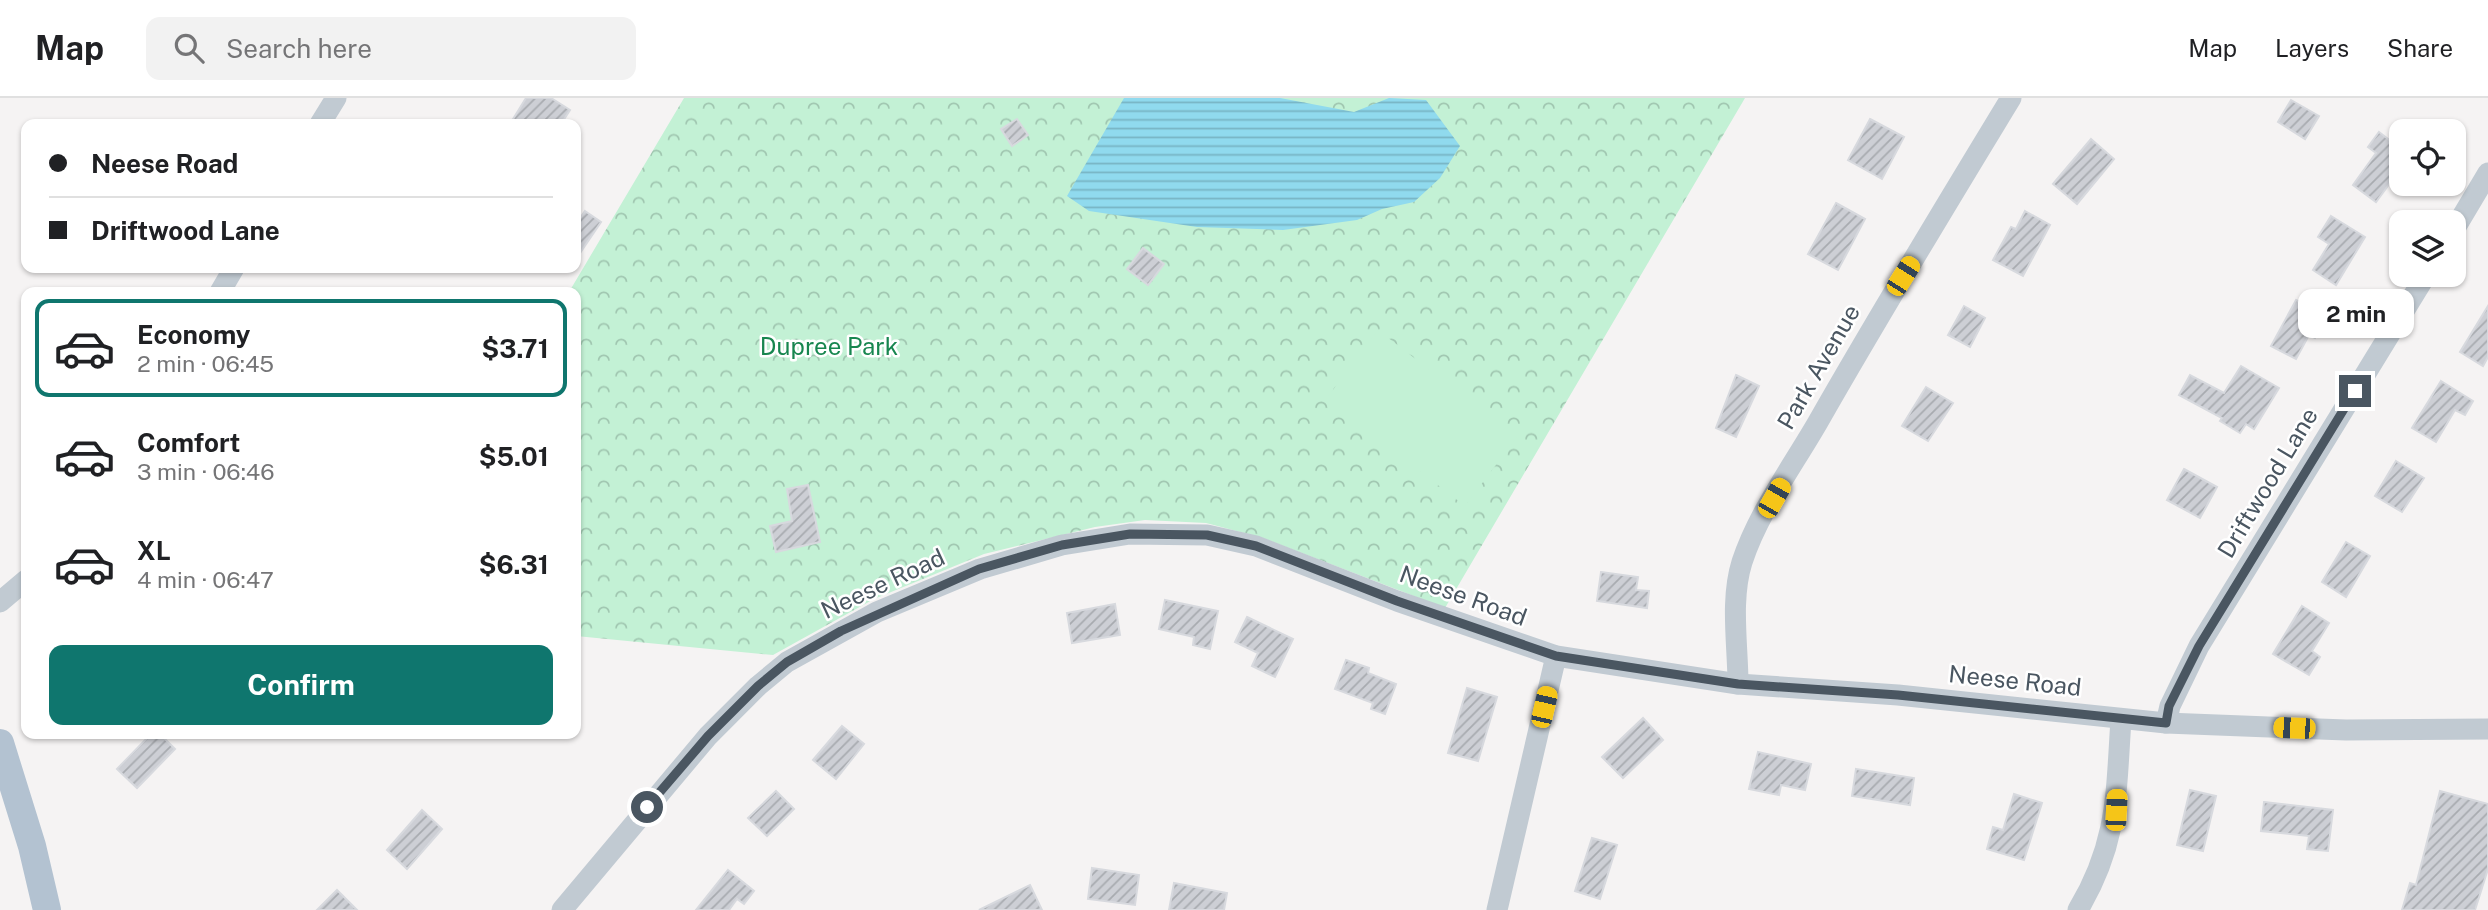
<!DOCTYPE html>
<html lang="en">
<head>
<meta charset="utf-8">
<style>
  :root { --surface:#fff; --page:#f2f2f2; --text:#202124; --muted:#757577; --line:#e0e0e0; --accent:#0f766e }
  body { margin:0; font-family:"Public Sans",sans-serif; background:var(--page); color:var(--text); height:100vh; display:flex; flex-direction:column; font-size:26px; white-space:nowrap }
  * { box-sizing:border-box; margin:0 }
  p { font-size:23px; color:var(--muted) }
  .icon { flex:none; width:38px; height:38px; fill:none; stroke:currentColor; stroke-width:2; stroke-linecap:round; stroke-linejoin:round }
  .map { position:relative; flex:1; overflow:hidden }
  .panel { position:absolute; left:21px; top:189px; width:560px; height:452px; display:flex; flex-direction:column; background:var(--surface); border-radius:14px; box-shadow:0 2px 5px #0004 }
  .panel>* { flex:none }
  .banner { position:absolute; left:21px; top:21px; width:560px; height:154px; border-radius:14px; box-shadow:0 2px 5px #0004; display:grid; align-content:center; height:154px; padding:0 28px; background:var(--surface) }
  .tools { position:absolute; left:2389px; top:21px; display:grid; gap:14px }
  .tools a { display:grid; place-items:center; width:77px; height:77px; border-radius:14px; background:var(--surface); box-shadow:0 2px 5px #0004; font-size:35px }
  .end { position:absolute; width:32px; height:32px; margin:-16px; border:9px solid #4a5661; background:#fff; box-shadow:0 0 0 4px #fff }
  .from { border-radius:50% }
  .bubble { position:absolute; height:49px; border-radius:14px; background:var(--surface); box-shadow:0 2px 5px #0004; font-size:23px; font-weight:700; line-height:49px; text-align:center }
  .car { position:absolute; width:21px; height:42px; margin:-21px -10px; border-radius:9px; box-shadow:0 0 5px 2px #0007; background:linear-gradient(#f5c518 24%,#345 0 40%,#f5c518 0 76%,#345 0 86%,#f5c518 0) }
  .banner b { display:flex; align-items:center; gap:24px; height:66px; font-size:26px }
  .banner b+b { border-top:2px solid var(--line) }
  .banner i { width:18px; height:18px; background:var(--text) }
  ul { padding:12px 0 0; list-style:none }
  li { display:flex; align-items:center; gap:21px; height:98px; margin:0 14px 10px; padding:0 14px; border:4px solid transparent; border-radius:14px }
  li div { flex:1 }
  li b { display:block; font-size:26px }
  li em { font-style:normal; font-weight:700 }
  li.active { border-color:var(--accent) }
  li>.icon { width:63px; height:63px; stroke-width:1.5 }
  .button { display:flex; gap:14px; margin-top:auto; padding:14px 28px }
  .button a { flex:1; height:80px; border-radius:14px; background:var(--accent); color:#fff; font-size:28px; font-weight:700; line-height:80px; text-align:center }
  header { display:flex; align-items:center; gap:42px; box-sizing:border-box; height:98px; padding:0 35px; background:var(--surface); border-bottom:2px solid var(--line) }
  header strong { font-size:33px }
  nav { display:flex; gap:38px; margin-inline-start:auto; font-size:24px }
  .search { width:490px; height:63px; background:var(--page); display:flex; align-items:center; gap:18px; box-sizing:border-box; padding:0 24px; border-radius:14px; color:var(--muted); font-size:26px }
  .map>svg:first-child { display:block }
  .park { fill:url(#park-crowns) }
  .pitch { fill:#c3f1d5 }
  .water { fill:url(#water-rules) }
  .building { fill:url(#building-hatch); stroke:#d7d9de; stroke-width:2 }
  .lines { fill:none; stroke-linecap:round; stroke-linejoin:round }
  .minor { stroke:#c1cad2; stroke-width:21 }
  .major { stroke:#b3c2d1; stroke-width:28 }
  .route { stroke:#4a5661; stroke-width:9 }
  .labels { text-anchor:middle; stroke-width:5; stroke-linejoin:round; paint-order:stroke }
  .park-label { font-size:24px; fill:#17864f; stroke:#fff }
  .street-label { font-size:24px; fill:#4a5661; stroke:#fff }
</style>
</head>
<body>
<header>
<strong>Map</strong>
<div class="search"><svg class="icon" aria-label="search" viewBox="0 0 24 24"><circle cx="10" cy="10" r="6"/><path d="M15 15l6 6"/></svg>Search here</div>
<nav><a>Map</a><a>Layers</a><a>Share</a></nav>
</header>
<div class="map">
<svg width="2488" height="812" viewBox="0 0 2488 812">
  <defs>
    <pattern id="park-crowns" width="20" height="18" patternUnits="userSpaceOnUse" patternTransform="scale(1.75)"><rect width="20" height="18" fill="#c3f1d5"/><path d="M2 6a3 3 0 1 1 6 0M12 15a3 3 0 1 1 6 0" fill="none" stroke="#a0c6b0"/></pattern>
    <pattern id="water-rules" width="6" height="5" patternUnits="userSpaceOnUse" patternTransform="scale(1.75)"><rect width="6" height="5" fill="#90daee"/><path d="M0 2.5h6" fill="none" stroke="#78b4c4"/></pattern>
    <pattern id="building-hatch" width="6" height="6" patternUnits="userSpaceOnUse" patternTransform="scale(1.75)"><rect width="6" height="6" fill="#cdcfd5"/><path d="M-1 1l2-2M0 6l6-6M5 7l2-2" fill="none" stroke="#a8abb0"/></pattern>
  </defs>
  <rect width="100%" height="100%" fill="#f5f3f3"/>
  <!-- park -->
  <path class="park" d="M684,0H1745L1445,510L1263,440L1206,425L1145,422L1095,429L984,456L874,501L773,557L576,538V194H569Z"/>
  <!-- pitch -->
  <path class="pitch" d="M1378,232L1517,339L1465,408L1326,301Z"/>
  <!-- water -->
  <path class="water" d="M1124,0H1280L1354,14L1389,0L1426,2L1460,48L1440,80L1414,104L1382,111L1357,122L1283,132L1197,129L1089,113L1067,98Z"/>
  <!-- building -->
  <g class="building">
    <path d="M526,0H551L570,12L561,26H510Z"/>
    <path d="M2291,2L2319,18L2305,41L2278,24Z"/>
    <path d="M1017,21L1028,37L1012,48L1001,31Z"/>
    <path d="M1870,21L1904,39L1882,81L1848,62Z"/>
    <path d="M2379,34L2401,51V70L2376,104L2353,87L2376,55L2368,49Z"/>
    <path d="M2091,41L2114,61L2077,106L2053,86Z"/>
    <path d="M1836,105L1865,121L1838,172L1808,156Z"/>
    <path d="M585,113L601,124L576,161V126Z"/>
    <path d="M2025,113L2050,127L2023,178L1993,162L2011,129L2016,131Z"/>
    <path d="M2331,118L2365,139L2336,187L2313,172L2329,146L2318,139Z"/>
    <path d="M1143,150L1164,166L1148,187L1127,171Z"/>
    <path d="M2296,202L2327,219L2315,240L2309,237L2296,261L2271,248Z"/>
    <path d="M1964,208L1985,220L1970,249L1948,237Z"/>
    <path d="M2488,208V259L2483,268L2460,254Z"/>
    <path d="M2241,268L2279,290L2254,331L2246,326L2240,335L2220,323L2222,320L2179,297L2190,277L2224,295Z"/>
    <path d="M1736,277L1759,288L1736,339L1716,330Z"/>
    <path d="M2441,283L2473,303L2465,317L2455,312L2436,344L2412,330Z"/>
    <path d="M1926,289L1953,305L1928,343L1902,328Z"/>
    <path d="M2396,363L2424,380L2402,414L2375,398Z"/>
    <path d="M2184,371L2217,389L2200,420L2167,402Z"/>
    <path d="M808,387L820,444L776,454L770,428L792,423L787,391Z"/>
    <path d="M2346,444L2370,458L2346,499L2322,484Z"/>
    <path d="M1601,474L1638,479L1636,492L1649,493L1647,510L1597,503Z"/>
    <path d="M1165,502L1218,513L1210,551L1193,547L1194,539L1159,531Z"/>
    <path d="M1115,506L1120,537L1072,545L1067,515Z"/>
    <path d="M2302,508L2329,525L2312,553L2320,559L2309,577L2273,556Z"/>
    <path d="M1247,519L1293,541L1275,579L1252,568L1258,555L1235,544Z"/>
    <path d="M1346,562L1369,570L1368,575L1396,586L1385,616L1371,611L1373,605L1335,591Z"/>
    <path d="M1467,590L1497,599L1478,663L1448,655Z"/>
    <path d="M1643,620L1663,642L1623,680L1602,659Z"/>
    <path d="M842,628L864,646L836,681L813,662Z"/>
    <path d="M152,635H159L175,651L137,690L117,671Z"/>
    <path d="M1758,654L1811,666L1805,692L1781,687L1779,697L1749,691Z"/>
    <path d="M1856,671L1914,680L1910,707L1852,698Z"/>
    <path d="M2190,692L2216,698L2203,753L2177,747Z"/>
    <path d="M776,693L794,711L767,738L748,720Z"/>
    <path d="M2440,693L2488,706V771L2475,812H2402L2410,785L2416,787Z"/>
    <path d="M2014,696L2042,705L2024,762L1987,751L1993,729L2003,732Z"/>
    <path d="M2264,704L2333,712L2328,753L2307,751L2309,738L2261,733Z"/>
    <path d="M422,712L442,731L407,771L387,752Z"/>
    <path d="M1592,740L1617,747L1600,801L1575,793Z"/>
    <path d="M1092,770L1139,777L1135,807L1088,801Z"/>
    <path d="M728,772L754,793L744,806L737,801L729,812H696Z"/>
    <path d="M1174,785L1227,795L1224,812H1169Z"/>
    <path d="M1030,787L1042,812H979Z"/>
    <path d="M337,792L357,812H317Z"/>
  </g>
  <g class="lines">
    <!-- minor -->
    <g class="minor">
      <path d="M320,26L336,0"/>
      <path d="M2454,132L2488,75"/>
      <path d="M220,194L234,170"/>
      <path d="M0,504L26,482"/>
      <path d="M1738,586C1738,548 1730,502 1742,464C1758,415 1792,369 1818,324C1880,215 1946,107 2011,0"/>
      <path d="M2166,625L2170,608L2199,548L2426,177"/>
      <path d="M562,812L708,638L758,588L787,564L877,514L980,471L1062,447L1130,436L1207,437L1256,448L1397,503L1556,558L1738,586L1898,597L2166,625L2346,632L2488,631"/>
      <path d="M1497,812L1556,558"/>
      <path d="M2078,812C2118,745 2116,696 2121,621"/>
    </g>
    <!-- major -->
    <path class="major" d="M0,645L32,748L47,812"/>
  </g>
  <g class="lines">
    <!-- route -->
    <path class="route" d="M647,709L708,638L758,588L787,564L841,533L979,471L1062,447L1130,436L1207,437L1256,448L1397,503L1556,558L1738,586L1898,597L2166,625L2169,608L2199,548L2355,293"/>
  </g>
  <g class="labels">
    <!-- park labels -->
    <g class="park-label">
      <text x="829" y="257">Dupree Park</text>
    </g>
    <!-- street labels -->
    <g class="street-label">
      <text transform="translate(1819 269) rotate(-60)" y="8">Park Avenue</text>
      <text transform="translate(2268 385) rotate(-59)" y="8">Driftwood Lane</text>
      <text transform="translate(883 486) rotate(-25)" y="8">Neese Road</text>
      <text transform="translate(1463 498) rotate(20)" y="8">Neese Road</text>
      <text transform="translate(2015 583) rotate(6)" y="8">Neese Road</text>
    </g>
  </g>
</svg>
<div class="tools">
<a><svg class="icon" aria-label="locate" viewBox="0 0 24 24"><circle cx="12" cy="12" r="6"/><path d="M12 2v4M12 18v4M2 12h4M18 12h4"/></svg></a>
<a><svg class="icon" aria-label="layers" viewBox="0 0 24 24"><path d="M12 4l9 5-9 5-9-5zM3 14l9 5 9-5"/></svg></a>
</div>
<i class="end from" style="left:647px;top:709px"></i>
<i class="end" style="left:2355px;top:293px"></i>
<div class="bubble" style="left:2298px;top:191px;width:116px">2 min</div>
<i class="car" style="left:1903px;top:178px;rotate:32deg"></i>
<i class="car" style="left:1774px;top:400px;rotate:30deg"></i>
<i class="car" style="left:1544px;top:609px;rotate:13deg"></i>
<i class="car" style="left:2294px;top:630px;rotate:272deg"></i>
<i class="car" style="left:2116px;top:712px;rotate:3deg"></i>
<div class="banner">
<b><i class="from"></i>Neese Road</b>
<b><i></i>Driftwood Lane</b>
</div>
<section class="panel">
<ul>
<li class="active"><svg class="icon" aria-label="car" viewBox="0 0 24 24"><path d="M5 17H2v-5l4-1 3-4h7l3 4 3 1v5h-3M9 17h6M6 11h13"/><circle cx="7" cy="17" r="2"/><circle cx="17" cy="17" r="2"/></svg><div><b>Economy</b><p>2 min · 06:45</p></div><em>$3.71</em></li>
<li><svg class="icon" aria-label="car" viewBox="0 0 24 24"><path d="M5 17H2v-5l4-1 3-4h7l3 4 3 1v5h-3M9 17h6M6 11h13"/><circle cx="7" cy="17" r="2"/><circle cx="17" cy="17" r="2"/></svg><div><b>Comfort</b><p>3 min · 06:46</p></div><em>$5.01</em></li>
<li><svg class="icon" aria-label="car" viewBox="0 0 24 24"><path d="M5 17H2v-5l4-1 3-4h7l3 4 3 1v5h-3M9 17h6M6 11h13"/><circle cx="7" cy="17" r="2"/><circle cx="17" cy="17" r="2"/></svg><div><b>XL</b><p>4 min · 06:47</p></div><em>$6.31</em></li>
</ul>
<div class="button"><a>Confirm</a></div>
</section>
</div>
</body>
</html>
